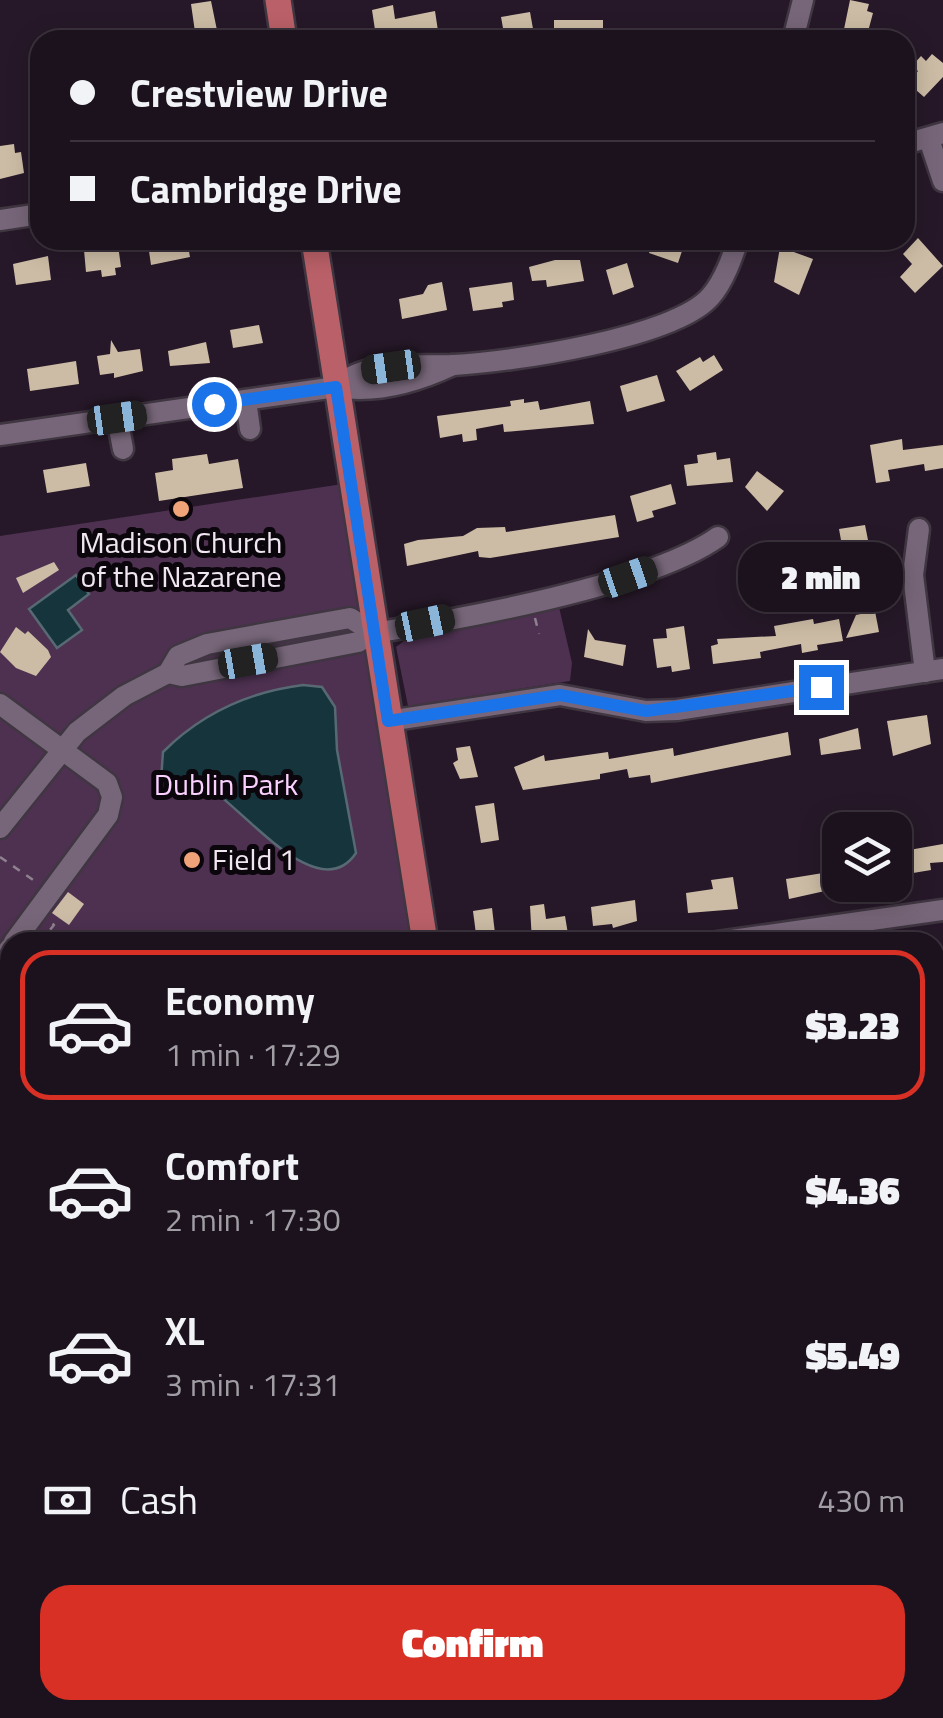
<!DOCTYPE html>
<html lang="en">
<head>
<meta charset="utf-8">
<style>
  :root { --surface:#1c121e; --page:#29202b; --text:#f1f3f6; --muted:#a09ea4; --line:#3a323c; --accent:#d93025 }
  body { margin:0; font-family:"Titillium Web",sans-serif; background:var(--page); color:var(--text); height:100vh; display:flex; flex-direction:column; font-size:38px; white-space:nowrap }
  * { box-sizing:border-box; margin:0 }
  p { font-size:32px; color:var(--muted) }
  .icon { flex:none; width:55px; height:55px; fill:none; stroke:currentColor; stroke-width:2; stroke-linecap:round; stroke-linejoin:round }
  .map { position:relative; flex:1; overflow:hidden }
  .drawer { position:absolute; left:0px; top:932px; width:945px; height:788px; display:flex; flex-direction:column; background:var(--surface); border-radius:30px 30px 0 0; box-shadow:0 5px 25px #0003,0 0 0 2px var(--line) }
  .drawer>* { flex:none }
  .guide { position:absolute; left:30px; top:30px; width:885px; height:220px; border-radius:30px; box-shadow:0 5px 25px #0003,0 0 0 2px var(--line); display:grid; align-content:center; height:220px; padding:0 40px; background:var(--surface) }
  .controls { position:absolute; left:822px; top:812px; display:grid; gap:20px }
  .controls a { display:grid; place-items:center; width:90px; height:90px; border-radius:20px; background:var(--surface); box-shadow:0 5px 25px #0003,0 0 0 2px var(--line); font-size:50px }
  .end { position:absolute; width:45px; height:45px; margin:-22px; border:12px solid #1a73e8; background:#fff; box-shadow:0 0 0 5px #fff }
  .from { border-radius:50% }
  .bubble { position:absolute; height:70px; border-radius:30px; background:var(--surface); box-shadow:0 5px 25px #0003,0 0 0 2px var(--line); font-size:32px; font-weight:800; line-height:70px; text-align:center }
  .car { position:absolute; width:30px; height:60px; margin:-30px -15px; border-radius:12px; box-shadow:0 0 8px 2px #0007; background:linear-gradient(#222 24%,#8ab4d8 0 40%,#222 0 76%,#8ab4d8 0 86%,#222 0) }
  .guide b { display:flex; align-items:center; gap:35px; height:95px; font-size:38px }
  .guide b+b { border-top:2px solid var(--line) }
  .guide i { width:25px; height:25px; background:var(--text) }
  ul { padding:18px 0 0; list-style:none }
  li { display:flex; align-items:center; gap:30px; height:150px; margin:0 20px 15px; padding:0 20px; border:5px solid transparent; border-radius:30px }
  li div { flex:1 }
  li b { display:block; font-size:38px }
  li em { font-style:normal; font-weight:800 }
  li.current { border-color:var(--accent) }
  li>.icon { width:90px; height:90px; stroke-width:1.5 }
  .pay { display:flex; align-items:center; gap:25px; height:110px; padding:0 40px; font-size:38px }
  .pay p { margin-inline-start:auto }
  .cta { display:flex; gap:20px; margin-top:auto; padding:20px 40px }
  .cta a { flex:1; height:115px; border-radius:30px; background:var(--accent); color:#fff; font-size:40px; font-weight:800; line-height:115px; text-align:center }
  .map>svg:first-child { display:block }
  .green { fill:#4e3151 }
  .water { fill:#15343c; stroke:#576972; stroke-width:2.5 }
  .building { fill:#ccbca5 }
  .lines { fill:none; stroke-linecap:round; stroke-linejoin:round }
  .minor-casing { stroke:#403642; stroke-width:25 }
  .major-casing { stroke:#403642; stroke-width:30 }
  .path { stroke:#8e828f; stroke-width:2.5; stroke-dasharray:8 8; stroke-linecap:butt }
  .minor { stroke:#776679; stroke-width:20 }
  .major { stroke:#ba6068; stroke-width:25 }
  .route { stroke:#1a73e8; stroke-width:12 }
  .poi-dot { fill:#f0a279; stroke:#0b060c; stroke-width:4 }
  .labels { text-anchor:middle; stroke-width:10; stroke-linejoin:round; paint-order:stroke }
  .poi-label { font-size:30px; fill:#f0e6f1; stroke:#0b060c }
  .park-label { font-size:30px; fill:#fbd1ff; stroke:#0b060c }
</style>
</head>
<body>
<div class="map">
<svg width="943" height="1718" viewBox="0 0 943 1718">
  <rect width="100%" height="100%" fill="#261828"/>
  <!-- green -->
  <g class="green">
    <path d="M349,483L418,942H10V1210L0,1212V536Z"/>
    <path d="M559,607L572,663L570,681L408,706L396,647L404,641Z"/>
  </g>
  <!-- water -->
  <g class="water">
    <path d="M76,575L89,594L68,610L82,630L57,648L29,609Z"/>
    <path d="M303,685L322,687L335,707L337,750L356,853C317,911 237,799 201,783C188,777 174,783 161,780L163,752C202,713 248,692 303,685Z"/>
    <path d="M353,1710H506L508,1718H350Z"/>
  </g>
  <!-- building -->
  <g class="building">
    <path d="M850,0L869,4L867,11L873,13L866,39L843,34Z"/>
    <path d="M211,1L219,40H186L185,34L195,32L191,4Z"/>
    <path d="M393,5L395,19L435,11L438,31L394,40H352L375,30L372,10Z"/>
    <path d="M530,12L535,40L505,39L501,17Z"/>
    <rect x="554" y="20" width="49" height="19"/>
    <path d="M932,54L943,63V77L924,97L908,83L918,71L912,66L921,56L926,61Z"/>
    <path d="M14,144L15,153L21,152L24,173L0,179V146Z"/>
    <path d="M918,238L943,266L915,293L900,277L912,264L903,254Z"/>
    <path d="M168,240H187L190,257L151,265L148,244Z"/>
    <path d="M653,240L684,245L678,263L649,253Z"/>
    <path d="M118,245L121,267L115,268L116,275L102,277L101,270L86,272L84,250Z"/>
    <path d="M780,247L813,259L799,295L774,282Z"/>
    <path d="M48,256L51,280L16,285L13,264Z"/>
    <path d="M555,260H580L584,281L547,287L546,280L532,281L529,267Z"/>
    <path d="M627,263L634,287L613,295L606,270Z"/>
    <path d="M442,282L447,310L402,319L399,299L423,294L428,285Z"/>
    <path d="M512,282L514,300L502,302L503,307L473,311L469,288Z"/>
    <path d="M259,325L263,343L233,348L230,330Z"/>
    <path d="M111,340L118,352L140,349L143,371L114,378V373L100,375L97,356L110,354Z"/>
    <path d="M206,342L210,363L170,366L168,351Z"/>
    <path d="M714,355L723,370L690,391L676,371L700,357L703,362Z"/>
    <path d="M76,361L79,384L30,391L27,369Z"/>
    <path d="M657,375L665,401L627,412L620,386Z"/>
    <path d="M524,399V403L538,401L540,410L590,401L594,424L504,432L503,424L476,429L477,440L463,442L462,434L440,438L437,416L511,406L510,401Z"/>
    <path d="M902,439L903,450L943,445V468L925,471L924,464L888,470L890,481L876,483L870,445Z"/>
    <path d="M716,452L717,460L730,458L733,482L687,486L684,465L698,463L697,455Z"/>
    <path d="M207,454L209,464L238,459L243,488L159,501L155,473L173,470L172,459Z"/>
    <path d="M86,463L90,486L47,493L43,470Z"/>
    <path d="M757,471L784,491L767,511L745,487Z"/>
    <path d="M671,484L676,504L652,511L654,517L637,522L630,496Z"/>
    <path d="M615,515L619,537L490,558L479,557L478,551L407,566L404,544L418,540L463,536L477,528L505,527L506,532Z"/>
    <path d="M865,525L868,540L860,542L862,554L844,557L839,529Z"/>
    <path d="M54,562L59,570L23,593L16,578Z"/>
    <path d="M875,611L879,632L846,638L856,615Z"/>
    <path d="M813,619L814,624L839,619L843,641L817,645L818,650L802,653L801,644L760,652L761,658L713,664L711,646L718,644L717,639L776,636L774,626Z"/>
    <path d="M684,626L690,669L672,672L671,666L657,668L653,639L667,638L666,629Z"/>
    <path d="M16,627L25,634L28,631L48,650L51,657L36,676L16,668L0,652Z"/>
    <path d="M588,629L595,640L626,645L623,666L584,657Z"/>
    <path d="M927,715L931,744L893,756L887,721Z"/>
    <path d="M858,728L861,749L821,755L819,739Z"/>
    <path d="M788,732L791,755L651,783L650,775L629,778L627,769L600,774V779L523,790L514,767L544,755L545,761L608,752L609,759L673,748L674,756Z"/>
    <path d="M470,746L478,777L460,779L453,763L458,760L456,748Z"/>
    <path d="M494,803L499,840L481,843L475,806Z"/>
    <path d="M943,844V862L930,863L931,870L913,873L909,850Z"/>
    <path d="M823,873L825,891L789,899L786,879Z"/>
    <path d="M733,877L738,909L688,913L686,893L713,889L711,880Z"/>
    <path d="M68,892L84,904L69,925L52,913Z"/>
    <path d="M635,900L637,921L613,928L612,924L593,926L591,907Z"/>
    <path d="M544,904L546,919L565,916L568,934L532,942L530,906Z"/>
    <path d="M492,908L496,942H477L473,911Z"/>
  </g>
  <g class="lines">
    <defs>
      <g id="minor">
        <path d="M793,40L803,0"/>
        <path d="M929,139L943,181"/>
        <path d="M905,144L943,133"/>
        <path d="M0,220L40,214"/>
        <path d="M336,387C368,359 414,367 454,365C510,362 676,338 711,296C724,281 732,258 738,240"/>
        <path d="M246,400L250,429"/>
        <path d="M117,418L123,449"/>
        <path d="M0,435L336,387C376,394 417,382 453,365"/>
        <path d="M919,529L913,575L925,672"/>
        <path d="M168,673L182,676L358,642L374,633C460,619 651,585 718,537"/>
        <path d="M0,704L107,783L112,797L108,815L14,942"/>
        <path d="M388,721L560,695L646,711L677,710L943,669"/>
        <path d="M0,828L77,732L124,696L168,673L178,656L207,644L350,618L374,633"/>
        <path d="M718,942L943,910"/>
        <path d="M0,962L10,948"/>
        <path d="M935,1151L943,1152"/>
        <path d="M0,1319V1320"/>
        <path d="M0,1431L10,1432"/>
        <path d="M0,1449L10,1450"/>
        <path d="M0,1543L10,1540"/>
        <path d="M935,1546L943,1538"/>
        <path d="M0,1570L10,1574"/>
        <path d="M0,1681L10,1680"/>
        <path d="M241,1718L242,1710"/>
        <path d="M730,1718L750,1710"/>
      </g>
      <g id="major">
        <path d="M278,0L284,40"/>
        <path d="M314,240L425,942"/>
        <path d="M547,1710L548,1718"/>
      </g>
    </defs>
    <!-- minor casing -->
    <use href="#minor" class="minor-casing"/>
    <!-- major casing -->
    <use href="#major" class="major-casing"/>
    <!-- path -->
    <g class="path">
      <path d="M535,618L539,634"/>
      <path d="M0,857L36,882"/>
      <path d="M40,942L54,925L50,922"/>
      <path d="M0,1023V1025"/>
      <path d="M0,1057L10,1071"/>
      <path d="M0,1196L10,1193"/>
    </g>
    <!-- minor -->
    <use href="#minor" class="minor"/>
    <!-- major -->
    <use href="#major" class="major"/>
  </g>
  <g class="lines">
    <!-- route -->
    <path class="route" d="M214,404L336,387L388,721L560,695L646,711L821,687"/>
  </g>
  <!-- markers -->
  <g class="poi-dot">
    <circle cx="181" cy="509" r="10"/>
    <circle cx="192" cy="860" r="10"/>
  </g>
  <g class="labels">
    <!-- poi labels -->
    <g class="poi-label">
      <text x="181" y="553">Madison Church<tspan x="181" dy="34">of the Nazarene</tspan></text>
      <text x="212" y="870" text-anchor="start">Field 1</text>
    </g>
    <!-- park labels -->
    <g class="park-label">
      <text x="226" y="795">Dublin Park</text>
    </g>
  </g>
</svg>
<div class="controls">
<a><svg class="icon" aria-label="layers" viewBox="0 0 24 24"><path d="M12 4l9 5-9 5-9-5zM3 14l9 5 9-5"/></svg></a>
</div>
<i class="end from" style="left:214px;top:404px"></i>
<i class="end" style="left:821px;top:687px"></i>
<div class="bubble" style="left:738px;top:542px;width:165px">2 min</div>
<i class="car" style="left:391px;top:367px;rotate:262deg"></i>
<i class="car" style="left:117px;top:418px;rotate:82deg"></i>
<i class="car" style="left:628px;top:577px;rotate:71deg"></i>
<i class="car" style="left:425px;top:623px;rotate:78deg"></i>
<i class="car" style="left:248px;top:661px;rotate:80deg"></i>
<div class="guide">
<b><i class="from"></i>Crestview Drive</b>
<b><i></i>Cambridge Drive</b>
</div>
<section class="drawer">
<ul>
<li class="current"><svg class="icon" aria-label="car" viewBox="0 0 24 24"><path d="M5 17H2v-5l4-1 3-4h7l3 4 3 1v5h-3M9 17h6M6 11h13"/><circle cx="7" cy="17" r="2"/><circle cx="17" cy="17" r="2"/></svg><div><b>Economy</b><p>1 min · 17:29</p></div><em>$3.23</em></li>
<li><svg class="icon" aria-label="car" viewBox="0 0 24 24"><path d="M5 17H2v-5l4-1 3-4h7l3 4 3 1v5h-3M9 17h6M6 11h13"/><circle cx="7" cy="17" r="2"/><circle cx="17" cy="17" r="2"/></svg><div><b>Comfort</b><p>2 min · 17:30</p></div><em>$4.36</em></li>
<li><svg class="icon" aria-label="car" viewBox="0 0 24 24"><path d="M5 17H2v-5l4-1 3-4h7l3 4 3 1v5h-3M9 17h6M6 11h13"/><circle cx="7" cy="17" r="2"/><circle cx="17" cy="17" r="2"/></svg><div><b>XL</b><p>3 min · 17:31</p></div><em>$5.49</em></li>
</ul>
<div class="pay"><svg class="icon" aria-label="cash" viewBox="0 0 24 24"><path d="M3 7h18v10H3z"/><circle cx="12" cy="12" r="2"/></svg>Cash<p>430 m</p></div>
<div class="cta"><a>Confirm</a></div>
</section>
</div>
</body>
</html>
